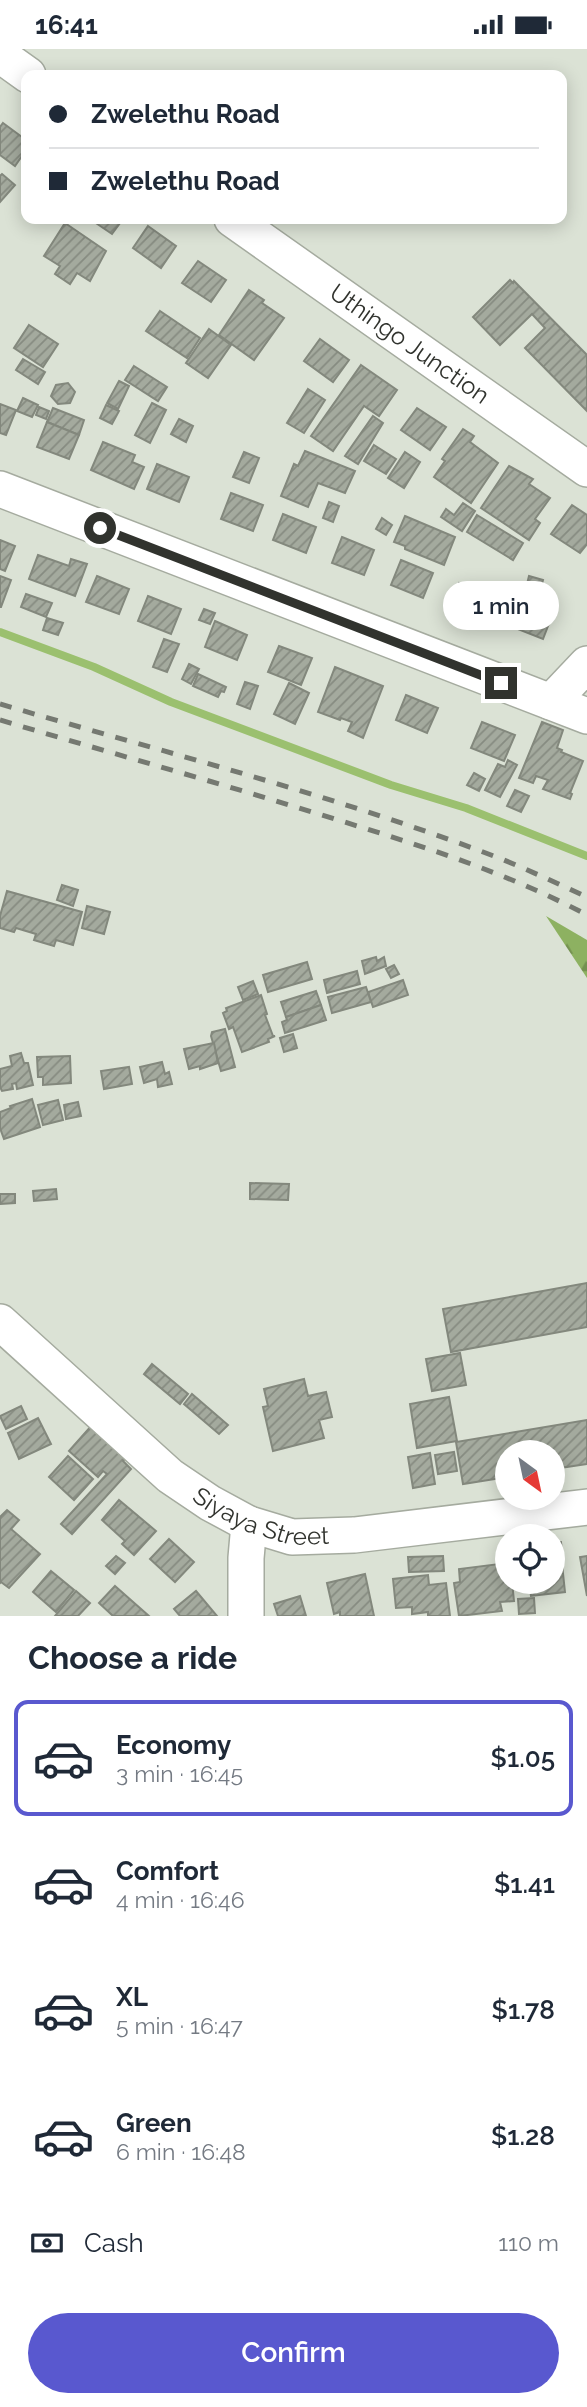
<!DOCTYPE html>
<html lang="en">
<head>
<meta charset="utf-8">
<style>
  :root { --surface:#fff; --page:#f2f2f3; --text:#1f2937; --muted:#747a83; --line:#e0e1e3; --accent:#5958cf }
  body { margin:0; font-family:Raleway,sans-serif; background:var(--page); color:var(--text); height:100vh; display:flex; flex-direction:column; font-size:26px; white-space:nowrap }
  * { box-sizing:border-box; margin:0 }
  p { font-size:23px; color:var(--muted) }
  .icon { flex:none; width:38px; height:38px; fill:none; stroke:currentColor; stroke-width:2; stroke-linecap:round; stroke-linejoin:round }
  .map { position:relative; height:1567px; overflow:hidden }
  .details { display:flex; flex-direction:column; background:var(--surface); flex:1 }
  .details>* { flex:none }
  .top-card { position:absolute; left:21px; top:21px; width:546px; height:154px; border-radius:14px; box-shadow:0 4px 18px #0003; display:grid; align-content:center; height:154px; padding:0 28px; background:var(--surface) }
  .needle { width:46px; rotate:147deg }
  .controls { position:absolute; left:495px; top:1391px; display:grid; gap:14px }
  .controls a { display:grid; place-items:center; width:70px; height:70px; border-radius:50%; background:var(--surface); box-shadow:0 4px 18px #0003; font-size:35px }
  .end { position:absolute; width:32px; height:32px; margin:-16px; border:9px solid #31332e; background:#fff; box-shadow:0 0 0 4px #fff }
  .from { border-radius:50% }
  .bubble { position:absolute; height:49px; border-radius:24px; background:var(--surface); box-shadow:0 4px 18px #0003; font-size:23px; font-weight:600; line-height:49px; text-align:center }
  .top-card b { display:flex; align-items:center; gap:24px; height:66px; font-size:26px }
  .top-card b+b { border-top:2px solid var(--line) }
  .top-card i { width:18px; height:18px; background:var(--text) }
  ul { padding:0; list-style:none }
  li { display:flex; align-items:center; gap:21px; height:116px; margin:0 14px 10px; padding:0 14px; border:4px solid transparent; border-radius:14px }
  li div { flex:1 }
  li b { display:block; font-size:26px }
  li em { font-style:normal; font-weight:600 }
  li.selected { border-color:var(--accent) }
  li>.icon { width:63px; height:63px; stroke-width:1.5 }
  h2 { padding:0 28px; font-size:32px; line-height:84px }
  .pay { display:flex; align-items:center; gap:18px; height:77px; padding:0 28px; font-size:26px }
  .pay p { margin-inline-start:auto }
  .button { display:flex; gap:14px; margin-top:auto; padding:14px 28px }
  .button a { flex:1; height:80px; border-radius:42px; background:var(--accent); color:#fff; font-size:28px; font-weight:600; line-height:80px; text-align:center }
  .status { display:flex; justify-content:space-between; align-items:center; height:49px; padding:0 35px; background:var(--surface); direction:ltr }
  .status svg { height:19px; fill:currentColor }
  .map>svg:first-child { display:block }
  .forest { fill:url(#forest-firs) }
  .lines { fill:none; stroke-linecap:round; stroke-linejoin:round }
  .stream { stroke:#9bc06f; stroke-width:8 }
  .building { fill:url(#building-hatch); stroke:#83887d; stroke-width:2 }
  .minor-casing { stroke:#a5ab9f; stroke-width:38 }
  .minor { stroke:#fff; stroke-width:35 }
  .rail { stroke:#757971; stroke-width:5; stroke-dasharray:12 12; stroke-linecap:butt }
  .route { stroke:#31332e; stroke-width:9 }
  .labels { text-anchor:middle; stroke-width:5; stroke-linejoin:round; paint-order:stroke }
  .street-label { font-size:24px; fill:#31332e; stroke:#e9efe2 }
</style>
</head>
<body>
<div class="status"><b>16:41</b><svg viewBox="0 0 49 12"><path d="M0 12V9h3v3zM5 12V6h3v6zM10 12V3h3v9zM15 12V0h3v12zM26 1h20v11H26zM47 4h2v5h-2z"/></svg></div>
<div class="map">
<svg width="587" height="1567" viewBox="0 0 587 1567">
  <defs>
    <pattern id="forest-firs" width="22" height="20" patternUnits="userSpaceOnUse" patternTransform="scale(1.75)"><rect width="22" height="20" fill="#8db161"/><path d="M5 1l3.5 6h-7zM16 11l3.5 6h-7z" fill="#749150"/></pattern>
    <pattern id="building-hatch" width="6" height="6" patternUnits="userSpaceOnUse" patternTransform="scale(1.75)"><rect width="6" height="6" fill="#a4aa9e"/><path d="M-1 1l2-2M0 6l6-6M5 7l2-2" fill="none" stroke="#868b81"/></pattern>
  </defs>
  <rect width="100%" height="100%" fill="#dbe2d5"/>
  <!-- forest -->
  <path class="forest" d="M546,867L587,891V929Z"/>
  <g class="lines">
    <!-- stream -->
    <path class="stream" d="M0,583L94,618L171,653L391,736L466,759L587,807"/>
  </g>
  <!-- building -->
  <g class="building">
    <path d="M3,74L26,91V101L15,117L0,106V78Z"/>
    <path d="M2,125L15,136L0,153V127Z"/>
    <path d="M90,170H123L112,185Z"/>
    <path d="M65,174L106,202L90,232L77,224L70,235L55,225L60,217L44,207Z"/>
    <path d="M148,177L176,197L161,219L133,199Z"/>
    <path d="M198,212L226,231L211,253L182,234Z"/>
    <path d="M510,231L513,234L514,232L587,306V362L525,299L545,279L532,265L500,296L473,268Z"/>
    <path d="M249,241L264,251L262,254L284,269L254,311L219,286Z"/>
    <path d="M160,262L200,289L187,309L146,282Z"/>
    <path d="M29,276L58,295L43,318L14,299Z"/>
    <path d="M209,280L231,296L208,329L186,314Z"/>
    <path d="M320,290L349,311L333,333L304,312Z"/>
    <path d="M23,310L45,323L38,335L16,321Z"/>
    <path d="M361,316L397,341L379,367L364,357L333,402L311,387Z"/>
    <path d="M134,317L167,338L158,352L125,331Z"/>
    <path d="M119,332L129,337L118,360L107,354Z"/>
    <path d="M68,334L75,343L70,354L58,355L51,347L56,336Z"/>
    <path d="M308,340L325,351L304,384L287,374Z"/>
    <path d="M23,349L38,356L32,368L17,362Z"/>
    <path d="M152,354L166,361L150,394L135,386Z"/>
    <path d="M0,355L16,361L6,386L0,384Z"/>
    <path d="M106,356L119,362L112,375L100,369Z"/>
    <path d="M39,358L49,362L46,370L36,366Z"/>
    <path d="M53,359L84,371L79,386L47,373Z"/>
    <path d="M417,359L446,378L430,401L401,381Z"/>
    <path d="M373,367L383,374L358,415L345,407Z"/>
    <path d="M179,370L193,377L186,393L171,385Z"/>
    <path d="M47,373L79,386L69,410L37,398Z"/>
    <path d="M463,380L474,387L470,393L498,414L471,454L434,428L445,412L442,410Z"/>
    <path d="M103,393L135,406L132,413L144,418L134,440L91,421Z"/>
    <path d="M374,396L396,410L386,425L364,412Z"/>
    <path d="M305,402L355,422L345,444L318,434L308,458L281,447L294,415L298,417Z"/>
    <path d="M244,403L259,409L249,434L233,428Z"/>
    <path d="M405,403L420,413L404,439L388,429Z"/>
    <path d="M157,415L189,428L179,453L147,440Z"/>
    <path d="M509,417L533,430L529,435L550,449L535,470L540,474L529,491L481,459Z"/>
    <path d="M231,444L263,456L253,482L221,470Z"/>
    <path d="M329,453L339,457L333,473L323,469Z"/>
    <path d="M463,454L475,462L462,482L441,468L446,460L454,466Z"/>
    <path d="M572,456L587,466V495L580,504L551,485Z"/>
    <path d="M283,465L316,478L306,504L273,491Z"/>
    <path d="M477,466L523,494L513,511L467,483Z"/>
    <path d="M405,467L455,488L444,516L405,500V497L394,493Z"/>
    <path d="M382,469L392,476L386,486L376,480Z"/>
    <path d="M342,488L374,501L364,526L332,514Z"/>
    <path d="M0,491L15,497L5,522L0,520Z"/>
    <path d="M38,506L69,517L71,510L87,515L75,547L29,530Z"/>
    <path d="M401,511L433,524L423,549L391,536Z"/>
    <path d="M0,527L11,531L1,558H0Z"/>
    <path d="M97,527L129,540L119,565L86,553Z"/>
    <path d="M529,527L543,531L540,543L526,539Z"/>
    <path d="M459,534L491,548L481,572L449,559Z"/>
    <path d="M26,545L52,554L46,568L21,558Z"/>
    <path d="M148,547L181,560L171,585L138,572Z"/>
    <path d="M519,551L553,564L543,590L510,577Z"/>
    <path d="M204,560L215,564L210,575L199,571Z"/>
    <path d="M47,569L63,574L58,586L43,581Z"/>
    <path d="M215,572L247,586L237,611L205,598Z"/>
    <path d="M164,590L179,595L167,623L153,618Z"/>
    <path d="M279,597L312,609L301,636L268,623Z"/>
    <path d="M189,615L199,620L191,635L182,630Z"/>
    <path d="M335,618L383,637L363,689L348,682L352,673L341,669L340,671L318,663Z"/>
    <path d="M198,625L226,638L224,643L221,642L218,648L193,637Z"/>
    <path d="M245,633L258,637L250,660L237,655Z"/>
    <path d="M289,634L309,644L295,675L274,665Z"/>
    <path d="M406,646L438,659L427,684L396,671Z"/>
    <path d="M482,673L515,686L504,712L471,699Z"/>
    <path d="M542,673L563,681L557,699L562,701L561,703L583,712L570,744L572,745L570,750L543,740L548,731L536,727L533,734L519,729Z"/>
    <path d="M508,711L517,716L500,748L485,741L498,715L505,718Z"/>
    <path d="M474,724L485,730L479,742L467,736Z"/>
    <path d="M515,741L529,747L521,763L507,757Z"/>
    <path d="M62,836L78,841L73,857L57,851Z"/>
    <path d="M7,842L82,863L73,896L56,891L54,897L34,891L36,885L16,879L14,883L0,879V867Z"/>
    <path d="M87,857L110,863L104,885L82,879Z"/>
    <path d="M376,908L377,912L384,908L386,917L365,925L362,912Z"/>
    <path d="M307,913L312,930L268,943L263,926Z"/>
    <path d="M394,916L399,925L391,929L386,920Z"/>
    <path d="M357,922L360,935L327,944L324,931Z"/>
    <path d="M403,931L408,946L373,958L368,943Z"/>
    <path d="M253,932L258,945L243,951L238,938Z"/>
    <path d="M366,938L371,953L332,964L328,948Z"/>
    <path d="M316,942L321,956L286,968L281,953Z"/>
    <path d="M261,946L267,965L265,966L273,987H275L268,990L269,993L242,1003L233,978L229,980L223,964L227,962L226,959Z"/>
    <path d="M321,956L326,971L285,984L282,973L287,971L286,968Z"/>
    <path d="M225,980L235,1018L221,1022L211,987L212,983Z"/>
    <path d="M293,985L297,999L284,1003L280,989Z"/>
    <path d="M214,994L218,1014L200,1020V1017L189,1020L184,1000Z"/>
    <path d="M21,1004L24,1014H28L33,1036L17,1040L16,1034L12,1035L13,1040L2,1042L0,1038V1020L12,1017L10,1007Z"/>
    <path d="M70,1007L71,1034L43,1036V1028H38L37,1008Z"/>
    <path d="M162,1013L165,1025L169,1023L172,1035L158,1038L157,1030L144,1034L140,1018Z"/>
    <path d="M129,1018L132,1035L104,1040L101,1022Z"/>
    <path d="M32,1050L40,1078L4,1090L0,1079V1063L11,1059L10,1057Z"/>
    <path d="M58,1051L63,1071L43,1076L38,1056Z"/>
    <path d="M78,1053L81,1067L66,1070L64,1056Z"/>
    <path d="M250,1134L289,1135L288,1151L250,1150Z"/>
    <path d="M56,1140L57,1150L34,1152L33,1142Z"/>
    <path d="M0,1145H15V1154L0,1155Z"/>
    <path d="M587,1234V1278L451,1303L443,1260Z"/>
    <path d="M460,1304L466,1336L432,1342L426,1310Z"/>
    <path d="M152,1315L188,1345L180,1355L144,1325Z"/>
    <path d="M304,1330L308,1347L326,1343L332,1368L319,1371L324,1389L273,1402L263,1358L268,1357L264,1340Z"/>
    <path d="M192,1345L228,1376L219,1385L184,1355Z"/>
    <path d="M449,1348L457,1392L417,1399L410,1355Z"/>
    <path d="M21,1357L27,1370L6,1380L0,1367Z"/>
    <path d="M38,1369L51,1395L19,1410L8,1384Z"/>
    <path d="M587,1371V1415L553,1420V1404H508V1428L463,1435L456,1393Z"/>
    <path d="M93,1375L128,1407L123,1412L131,1420L72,1485L61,1475L107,1425L103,1422L98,1428L69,1402Z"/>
    <path d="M454,1403L457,1422L438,1425L435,1406Z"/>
    <path d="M430,1404L435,1435L413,1439L408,1408Z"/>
    <path d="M68,1407L93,1430L74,1451L49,1428Z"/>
    <path d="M119,1451L156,1482L134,1506L122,1495L125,1492L102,1471Z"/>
    <path d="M7,1461L19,1471L11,1480L40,1505L9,1539L1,1533L0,1534V1468Z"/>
    <path d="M169,1490L194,1513L175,1533L150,1510Z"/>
    <path d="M561,1493L563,1510L553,1512V1494Z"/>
    <path d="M116,1507L125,1514L115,1525L106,1517Z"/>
    <path d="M443,1507L444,1522L409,1523L408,1508Z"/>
    <path d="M587,1507V1547L580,1508Z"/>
    <path d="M499,1515L500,1524L508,1523V1533H512L514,1552L500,1553L502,1562L459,1567L454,1534L460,1533L459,1520Z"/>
    <path d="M562,1515L565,1543L531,1547L529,1533H553V1516Z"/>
    <path d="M51,1522L74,1541L56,1563L33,1543Z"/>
    <path d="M365,1525L374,1567H340V1563L334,1565L327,1534Z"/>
    <path d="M428,1526L429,1536L446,1534L450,1567H428V1563L412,1565V1558L396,1559L393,1530Z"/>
    <path d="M115,1537L149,1567H113L99,1554Z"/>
    <path d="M76,1542L90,1554L78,1567H55Z"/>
    <path d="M196,1542L217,1567H180L174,1560Z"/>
    <path d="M300,1547L306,1567H278L274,1555Z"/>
    <path d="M534,1549L535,1564L519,1565L518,1550Z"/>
  </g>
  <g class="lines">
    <defs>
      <g id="minor">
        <path d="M0,6L28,26"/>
        <path id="s1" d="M232,170L587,420"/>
        <path d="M0,440L587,667"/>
        <path d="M551,653L587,615"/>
        <path id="s2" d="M0,1273L170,1427L210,1454L249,1475L292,1488L354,1486L587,1458"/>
        <path d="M246,1567V1509L249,1475"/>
      </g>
    </defs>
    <!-- minor casing -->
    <use href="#minor" class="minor-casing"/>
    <!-- minor -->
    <use href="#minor" class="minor"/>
    <!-- rail -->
    <g class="rail">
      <path d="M0,655C167,704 337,747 499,809C529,821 558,835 587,848"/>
      <path d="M0,671C104,702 209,731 312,763C406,792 500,820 587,866"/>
    </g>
  </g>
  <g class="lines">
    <!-- route -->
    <path class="route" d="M100,479L501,634"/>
  </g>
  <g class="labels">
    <!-- street labels -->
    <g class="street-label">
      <text dy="8" stroke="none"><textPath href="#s1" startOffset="217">Uthingo Junction</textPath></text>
      <text dy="8" stroke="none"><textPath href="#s2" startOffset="332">Siyaya Street</textPath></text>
    </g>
  </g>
</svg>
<div class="controls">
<a><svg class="needle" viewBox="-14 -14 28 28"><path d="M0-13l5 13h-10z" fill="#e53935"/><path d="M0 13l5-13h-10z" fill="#747a83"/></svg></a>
<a><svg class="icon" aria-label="locate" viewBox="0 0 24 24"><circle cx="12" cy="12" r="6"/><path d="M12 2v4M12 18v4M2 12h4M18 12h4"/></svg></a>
</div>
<i class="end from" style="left:100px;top:479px"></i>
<i class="end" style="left:501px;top:634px"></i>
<div class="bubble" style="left:443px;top:532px;width:116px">1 min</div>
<div class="top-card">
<b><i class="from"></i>Zwelethu Road</b>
<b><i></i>Zwelethu Road</b>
</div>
</div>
<section class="details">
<h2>Choose a ride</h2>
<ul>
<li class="selected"><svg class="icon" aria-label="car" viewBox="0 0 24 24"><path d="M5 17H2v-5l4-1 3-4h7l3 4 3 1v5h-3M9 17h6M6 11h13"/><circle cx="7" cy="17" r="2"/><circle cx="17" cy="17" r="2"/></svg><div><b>Economy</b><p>3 min · 16:45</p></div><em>$1.05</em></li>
<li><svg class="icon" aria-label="car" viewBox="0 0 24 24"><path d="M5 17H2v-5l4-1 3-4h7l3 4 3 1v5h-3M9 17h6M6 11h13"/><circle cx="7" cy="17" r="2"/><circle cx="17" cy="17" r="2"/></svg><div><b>Comfort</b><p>4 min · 16:46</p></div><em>$1.41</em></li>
<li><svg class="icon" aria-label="car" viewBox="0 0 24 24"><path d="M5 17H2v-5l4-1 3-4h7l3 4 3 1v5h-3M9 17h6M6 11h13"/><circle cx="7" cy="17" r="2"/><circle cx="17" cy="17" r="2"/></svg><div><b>XL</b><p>5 min · 16:47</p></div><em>$1.78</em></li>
<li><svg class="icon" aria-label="car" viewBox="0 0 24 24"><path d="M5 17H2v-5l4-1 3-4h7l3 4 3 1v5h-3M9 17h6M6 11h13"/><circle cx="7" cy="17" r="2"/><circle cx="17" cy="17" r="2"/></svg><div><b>Green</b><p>6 min · 16:48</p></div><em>$1.28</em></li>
</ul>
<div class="pay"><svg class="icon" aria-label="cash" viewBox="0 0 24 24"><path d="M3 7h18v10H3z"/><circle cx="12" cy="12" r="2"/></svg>Cash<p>110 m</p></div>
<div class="button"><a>Confirm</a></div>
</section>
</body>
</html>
